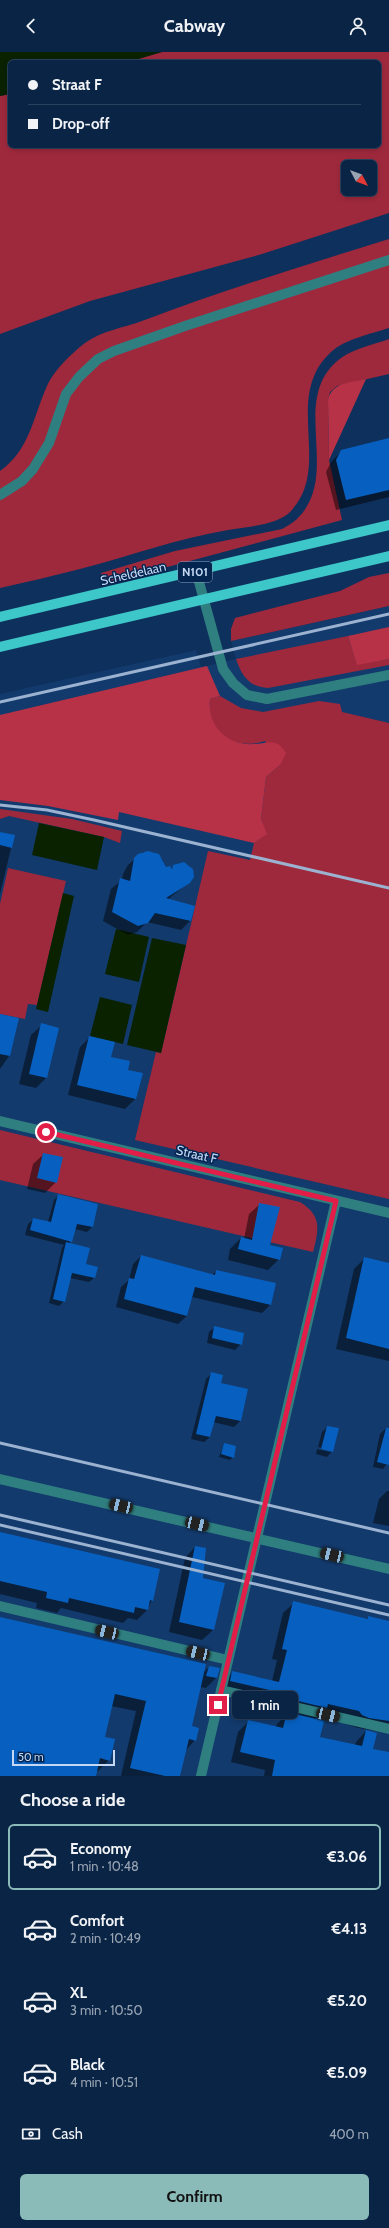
<!DOCTYPE html>
<html lang="en">
<head>
<meta charset="utf-8">
<style>
  :root { --surface:#0a2445; --page:#132c4c; --text:#f1f3f6; --muted:#99a4b3; --line:#2a415e; --accent:#8bbbb9 }
  body { margin:0; font-family:Cabin,sans-serif; background:var(--page); color:var(--text); height:100vh; display:flex; flex-direction:column; font-size:15px; white-space:nowrap }
  * { box-sizing:border-box; margin:0 }
  p { font-size:13px; color:var(--muted) }
  .icon { flex:none; width:22px; height:22px; fill:none; stroke:currentColor; stroke-width:2; stroke-linecap:round; stroke-linejoin:round }
  .map { position:relative; height:1724px; overflow:hidden }
  .side { display:flex; flex-direction:column; background:var(--surface); flex:1 }
  .side>* { flex:none }
  .guide { position:absolute; left:8px; top:8px; width:373px; height:88px; border-radius:6px; box-shadow:0 2px 6px #0003,0 0 0 1px var(--line); display:grid; align-content:center; height:88px; padding:0 20px; background:var(--surface) }
  .needle { width:26px; rotate:131deg }
  .tools { position:absolute; left:341px; top:108px; display:grid; gap:8px }
  .tools a { display:grid; place-items:center; width:36px; height:36px; border-radius:6px; background:var(--surface); box-shadow:0 2px 6px #0003,0 0 0 1px var(--line); font-size:20px }
  .scale { position:absolute; left:12px; bottom:10px; width:103px; box-sizing:border-box; padding-left:4px; border:2px solid #c4d8f3; border-top:0; font-size:11px; line-height:14px; white-space:nowrap; color:#c4d8f3; -webkit-text-stroke:3px #032550; paint-order:stroke }
  .end { position:absolute; width:18px; height:18px; margin:-9px; border:5px solid #e11d48; background:#fff; box-shadow:0 0 0 2px #fff }
  .from { border-radius:50% }
  .bubble { position:absolute; height:28px; border-radius:6px; background:var(--surface); box-shadow:0 2px 6px #0003,0 0 0 1px var(--line); font-size:13px; font-weight:700; line-height:28px; text-align:center }
  .car { position:absolute; width:12px; height:24px; margin:-12px -6px; border-radius:5px; box-shadow:0 0 3px 1px #0007; background:linear-gradient(#222 24%,#8ab4d8 0 40%,#222 0 76%,#8ab4d8 0 86%,#222 0) }
  .guide b { display:flex; align-items:center; gap:14px; height:38px; font-size:15px }
  .guide b+b { border-top:1px solid var(--line) }
  .guide i { width:10px; height:10px; background:var(--text) }
  ul { padding:0; list-style:none }
  li { display:flex; align-items:center; gap:12px; height:66px; margin:0 8px 6px; padding:0 12px; border:2px solid transparent; border-radius:6px }
  li div { flex:1 }
  li b { display:block; font-size:15px }
  li em { font-style:normal; font-weight:700 }
  li.current { border-color:var(--accent) }
  li>.icon { width:36px; height:36px; stroke-width:1.5 }
  h2 { padding:0 20px; font-size:18px; line-height:48px }
  .pay { display:flex; align-items:center; gap:10px; height:44px; padding:0 20px; font-size:15px }
  .pay p { margin-inline-start:auto }
  .button { display:flex; gap:8px; margin-top:auto; padding:8px 20px }
  .button a { flex:1; height:46px; border-radius:6px; background:var(--accent); color:#111; font-size:16px; font-weight:700; line-height:46px; text-align:center }
  header { display:flex; justify-content:space-between; align-items:center; height:52px; padding:0 20px; background:var(--surface); font-size:18px; font-weight:700 }
  .map>svg:first-child { display:block }
  .built { fill:#133a6c }
  .green { fill:#9f293c; fill-rule:evenodd }
  .forest { fill:#b83247 }
  .water { fill:#0a2200 }
  .shadow { fill:#0007 }
  .building { fill:#0760c0 }
  .lines { fill:none; stroke-linecap:round; stroke-linejoin:round }
  .minor { stroke:#307f80; stroke-width:10 }
  .major { stroke:#3dc7c9; stroke-width:10 }
  .rail { stroke:#9bb2d1; stroke-width:3 }
  .route { stroke:#e11d48; stroke-width:5 }
  .labels { text-anchor:middle; stroke-width:3; stroke-linejoin:round; paint-order:stroke }
  .shield { fill:#032550; stroke:#8aa2c2; stroke-width:1 }
  .shield-label { font-size:12px; font-weight:bold; fill:#c4d8f3 }
  .street-label { font-size:13px; fill:#c4d8f3; stroke:#032550 }
</style>
</head>
<body>
<header><svg class="icon" aria-label="back" viewBox="0 0 24 24"><path d="M15 5l-7 7 7 7"/></svg>Cabway<svg class="icon" aria-label="person" viewBox="0 0 24 24"><circle cx="12" cy="8" r="4"/><path d="M4 21q1-7 8-7t8 7"/></svg></header>
<div class="map">
<svg width="389" height="1724" viewBox="0 0 389 1724">
  <rect width="100%" height="100%" fill="#0e305c"/>
  <!-- built -->
  <path class="built" d="M389,554V1724H0V642L196,598L201,615L207,614L236,607L231,589Z"/>
  <!-- green -->
  <g class="green">
    <path d="M162,0H389V161L262,202L90,249L0,282V44L10,42V94H379V10H128ZM348,115H370V137H348Z"/>
    <path d="M389,187V276C371,282 345,287 331,300C282,345 333,414 291,459C277,474 247,474 228,478C176,487 130,504 80,517C53,524 26,530 0,536V419C30,398 33,365 47,334C54,318 72,301 85,291C101,279 123,276 142,269C223,238 306,213 389,187Z"/>
    <path d="M389,287V322L337,334L330,340L328,348L329,408L342,468L104,532L101,521L175,499L282,477C287,474 293,471 297,467C343,422 287,346 341,306C355,296 373,293 389,287Z"/>
    <path d="M389,521V554L231,589V577L235,566L340,539L369,525Z"/>
    <path d="M348,584L357,612L389,607V613L268,636C249,635 242,624 236,607Z"/>
    <path d="M220,644L241,656L263,660L319,649L340,652L342,660L389,671V1147L135,1088L156,1000L161,1001L208,799L250,808L254,791L266,782L261,767L266,725L280,713L265,689C234,699 206,681 210,647Z"/>
    <path d="M0,757L72,767L122,779L120,791L104,785L9,764L0,767Z"/>
    <path d="M8,816L66,829L37,953L28,952L25,967L0,962V852Z"/>
    <path d="M0,1078L300,1150C322,1164 319,1177 313,1200L0,1128Z"/>
  </g>
  <!-- forest -->
  <g class="forest">
    <path d="M366,327L329,408L328,348C332,330 350,331 366,327Z"/>
    <path d="M389,575V607L357,613L348,584Z"/>
    <path d="M207,614L220,644L210,647C207,674 227,694 254,692C263,692 269,688 278,692C281,694 284,698 286,701L280,713L266,725L261,767L267,782L254,791L119,760L118,768L48,754L0,748V663Z"/>
  </g>
  <!-- water -->
  <g class="water">
    <path d="M0,0H162L128,10H10V42L0,44Z"/>
    <path d="M39,771L104,785L97,818L32,803Z"/>
    <path d="M63,841L74,844L48,960L36,957Z"/>
    <path d="M116,877L149,885L139,930L105,922Z"/>
    <path d="M152,886L186,893L161,1001L127,993Z"/>
    <path d="M100,945L132,953L123,992L90,984Z"/>
  </g>
  <!-- shadow -->
  <g class="shadow">
    <path d="M389,387V445L336,458L326,420L331,410L342,399Z"/>
    <path d="M0,781L14,784L0,842Z"/>
    <path d="M143,800H153L162,807L166,816H171L180,811L190,814L193,821L192,828L167,848L190,869L181,878L147,870L137,880L128,883L103,869L111,837L122,828L123,822L128,813Z"/>
    <path d="M0,963L18,967L9,1004L0,1017Z"/>
    <path d="M42,973L46,1026L36,1036L19,1032L31,983Z"/>
    <path d="M90,985L110,1006L127,1018L135,1047L125,1057L68,1043L80,995Z"/>
    <path d="M44,1102L56,1130L45,1141L27,1137L33,1112Z"/>
    <path d="M59,1143L97,1153L92,1175L87,1180L75,1177L69,1192L85,1213L97,1216L94,1226L89,1230L70,1226L64,1249L59,1254L49,1251L62,1196L64,1193L25,1183L28,1172L34,1167L48,1170L54,1148Z"/>
    <path d="M260,1152L269,1193L279,1207L268,1218L228,1208L230,1197L241,1186L244,1187L249,1162Z"/>
    <path d="M141,1204L212,1223L216,1219L275,1232L270,1253L262,1261L192,1245L187,1264L178,1272L116,1255L121,1235L129,1228L133,1212Z"/>
    <path d="M365,1206L389,1212V1309L336,1297L354,1217Z"/>
    <path d="M215,1275L241,1292L235,1298L207,1291L209,1280Z"/>
    <path d="M212,1321L220,1331L247,1338L240,1369L234,1375L213,1370L210,1385L204,1390L191,1387L206,1327Z"/>
    <path d="M327,1375L332,1399L327,1405L316,1402L317,1397L330,1400V1398L318,1395L322,1380Z"/>
    <path d="M385,1377L389,1378V1409L383,1417L373,1415L380,1382Z"/>
    <path d="M224,1392L233,1405L230,1408L219,1405Z"/>
    <path d="M387,1439H389V1474L373,1471L379,1447Z"/>
    <path d="M0,1481L152,1548L147,1558L137,1568L128,1566L123,1571L61,1556L57,1561L36,1556L37,1551L0,1542Z"/>
    <path d="M195,1495L201,1527L224,1532L213,1578L202,1588L169,1580L185,1506Z"/>
    <path d="M294,1551L367,1567L369,1566L389,1573V1679H378L358,1676L319,1663L315,1667L319,1685L355,1694L356,1690L366,1679L372,1698L389,1701V1724H264L265,1718L231,1710L238,1680L249,1669L276,1675L277,1672L289,1660L280,1658L281,1654L220,1640L222,1631L233,1620L272,1629L277,1608L272,1607L283,1561Z"/>
    <path d="M0,1566L203,1621L209,1615L216,1626L206,1636L200,1635L190,1674L195,1688L185,1699L179,1724H121L136,1659L111,1654L103,1685L109,1708L98,1719L96,1718L95,1724H0Z"/>
  </g>
  <!-- building -->
  <g class="building">
    <path d="M389,386V438L346,448L336,408L341,398Z"/>
    <path d="M0,780L15,783L12,796L0,793Z"/>
    <path d="M148,799L159,802L166,815L170,814L172,817L173,813L184,810L193,817L194,825L190,831L166,846L195,854L191,869L155,861L148,871L138,874L112,860L120,826L130,829L134,806L138,802Z"/>
    <path d="M0,962L19,966L10,1004L0,1002Z"/>
    <path d="M41,971L59,976L47,1026L29,1022Z"/>
    <path d="M89,984L115,990L111,1005L130,1009L128,1018L143,1021L136,1047L77,1033Z"/>
    <path d="M43,1101L63,1105L57,1131L37,1126Z"/>
    <path d="M58,1142L98,1152L93,1175L77,1172L72,1190L30,1178L33,1166L51,1170Z"/>
    <path d="M259,1151L280,1155L270,1193L283,1196L280,1208L238,1197L241,1185L252,1188Z"/>
    <path d="M66,1190L90,1196L86,1212L98,1215L95,1226L72,1221L65,1250L53,1247Z"/>
    <path d="M141,1203L215,1223L216,1218L276,1231L271,1253L195,1235L187,1264L124,1247L129,1226L134,1227Z"/>
    <path d="M364,1205L389,1211V1297L346,1286Z"/>
    <path d="M214,1274L244,1281L242,1293L212,1286Z"/>
    <path d="M211,1320L223,1323L221,1331L248,1337L241,1369L216,1364L210,1385L196,1382Z"/>
    <path d="M327,1374L339,1376L333,1400L321,1397Z"/>
    <path d="M386,1376H389V1413L377,1410Z"/>
    <path d="M224,1391L236,1394L234,1406L221,1402Z"/>
    <path d="M0,1480L160,1517L153,1549L150,1548L148,1558L135,1555L134,1561L69,1546L68,1551L46,1546L47,1540L0,1529Z"/>
    <path d="M195,1494L206,1496L203,1526L225,1531L214,1578L179,1570Z"/>
    <path d="M293,1549L368,1567V1564L389,1569V1669L369,1666L362,1663L359,1659L328,1652L327,1656L290,1647L291,1643L230,1629L232,1619L279,1630L287,1598L282,1597Z"/>
    <path d="M0,1565L206,1612L192,1674L199,1676L196,1689L189,1687L180,1724H165L130,1716L146,1649L115,1642L105,1685L115,1687L110,1709L100,1706L96,1724H0Z"/>
    <path d="M209,1614L220,1616L217,1626L206,1624Z"/>
    <path d="M287,1660L324,1669L320,1685L362,1694L366,1678L377,1681L373,1697L389,1700V1724H272L275,1708L240,1700L248,1668L283,1676Z"/>
  </g>
  <g class="lines">
    <!-- minor -->
    <g class="minor">
      <path d="M0,443L22,429L33,417L49,391L66,342L79,325L98,307L114,299L185,274L389,208"/>
      <path d="M196,519L223,617L233,631L247,643L267,647L389,623"/>
      <path d="M0,1069L389,1161"/>
      <path d="M0,1427L389,1517"/>
      <path d="M0,1554L228,1608"/>
      <path d="M221,1638L389,1677"/>
      <path d="M201,1724L336,1149"/>
    </g>
    <!-- major -->
    <g class="major">
      <path d="M0,565L389,473"/>
      <path d="M0,595L389,504"/>
    </g>
    <!-- rail -->
    <g class="rail">
      <path d="M0,650L389,562"/>
      <path d="M0,753L47,758L94,768L389,836"/>
      <path d="M0,1391L389,1481"/>
      <path d="M0,1463L389,1553"/>
      <path d="M0,1473L389,1563"/>
    </g>
  </g>
  <g class="lines">
    <!-- route -->
    <path class="route" d="M46,1080L336,1149L218,1653"/>
  </g>
  <g class="labels">
    <!-- shield labels -->
    <rect class="shield" x="178" y="510" width="34" height="20" rx="3"/>
    <g class="shield-label">
      <text x="195" y="524">N101</text>
    </g>
    <!-- street labels -->
    <g class="street-label">
      <text transform="translate(133 521) rotate(-13)" y="5">Scheldelaan</text>
      <text transform="translate(197 1102) rotate(13)" y="5">Straat F</text>
    </g>
  </g>
</svg>
<div class="tools">
<a><svg class="needle" viewBox="-14 -14 28 28"><path d="M0-13l5 13h-10z" fill="#e53935"/><path d="M0 13l5-13h-10z" fill="#99a4b3"/></svg></a>
</div>
<div class="scale">50 m</div>
<i class="end from" style="left:46px;top:1080px"></i>
<i class="end" style="left:218px;top:1653px"></i>
<div class="bubble" style="left:232px;top:1639px;width:66px">1 min</div>
<i class="car" style="left:121px;top:1454px;rotate:283deg"></i>
<i class="car" style="left:197px;top:1472px;rotate:103deg"></i>
<i class="car" style="left:332px;top:1503px;rotate:283deg"></i>
<i class="car" style="left:107px;top:1580px;rotate:283deg"></i>
<i class="car" style="left:198px;top:1601px;rotate:283deg"></i>
<i class="car" style="left:328px;top:1663px;rotate:103deg"></i>
<div class="guide">
<b><i class="from"></i>Straat F</b>
<b><i></i>Drop-off</b>
</div>
</div>
<section class="side">
<h2>Choose a ride</h2>
<ul>
<li class="current"><svg class="icon" aria-label="car" viewBox="0 0 24 24"><path d="M5 17H2v-5l4-1 3-4h7l3 4 3 1v5h-3M9 17h6M6 11h13"/><circle cx="7" cy="17" r="2"/><circle cx="17" cy="17" r="2"/></svg><div><b>Economy</b><p>1 min · 10:48</p></div><em>€3.06</em></li>
<li><svg class="icon" aria-label="car" viewBox="0 0 24 24"><path d="M5 17H2v-5l4-1 3-4h7l3 4 3 1v5h-3M9 17h6M6 11h13"/><circle cx="7" cy="17" r="2"/><circle cx="17" cy="17" r="2"/></svg><div><b>Comfort</b><p>2 min · 10:49</p></div><em>€4.13</em></li>
<li><svg class="icon" aria-label="car" viewBox="0 0 24 24"><path d="M5 17H2v-5l4-1 3-4h7l3 4 3 1v5h-3M9 17h6M6 11h13"/><circle cx="7" cy="17" r="2"/><circle cx="17" cy="17" r="2"/></svg><div><b>XL</b><p>3 min · 10:50</p></div><em>€5.20</em></li>
<li><svg class="icon" aria-label="car" viewBox="0 0 24 24"><path d="M5 17H2v-5l4-1 3-4h7l3 4 3 1v5h-3M9 17h6M6 11h13"/><circle cx="7" cy="17" r="2"/><circle cx="17" cy="17" r="2"/></svg><div><b>Black</b><p>4 min · 10:51</p></div><em>€5.09</em></li>
</ul>
<div class="pay"><svg class="icon" aria-label="cash" viewBox="0 0 24 24"><path d="M3 7h18v10H3z"/><circle cx="12" cy="12" r="2"/></svg>Cash<p>400 m</p></div>
<div class="button"><a>Confirm</a></div>
</section>
</body>
</html>
